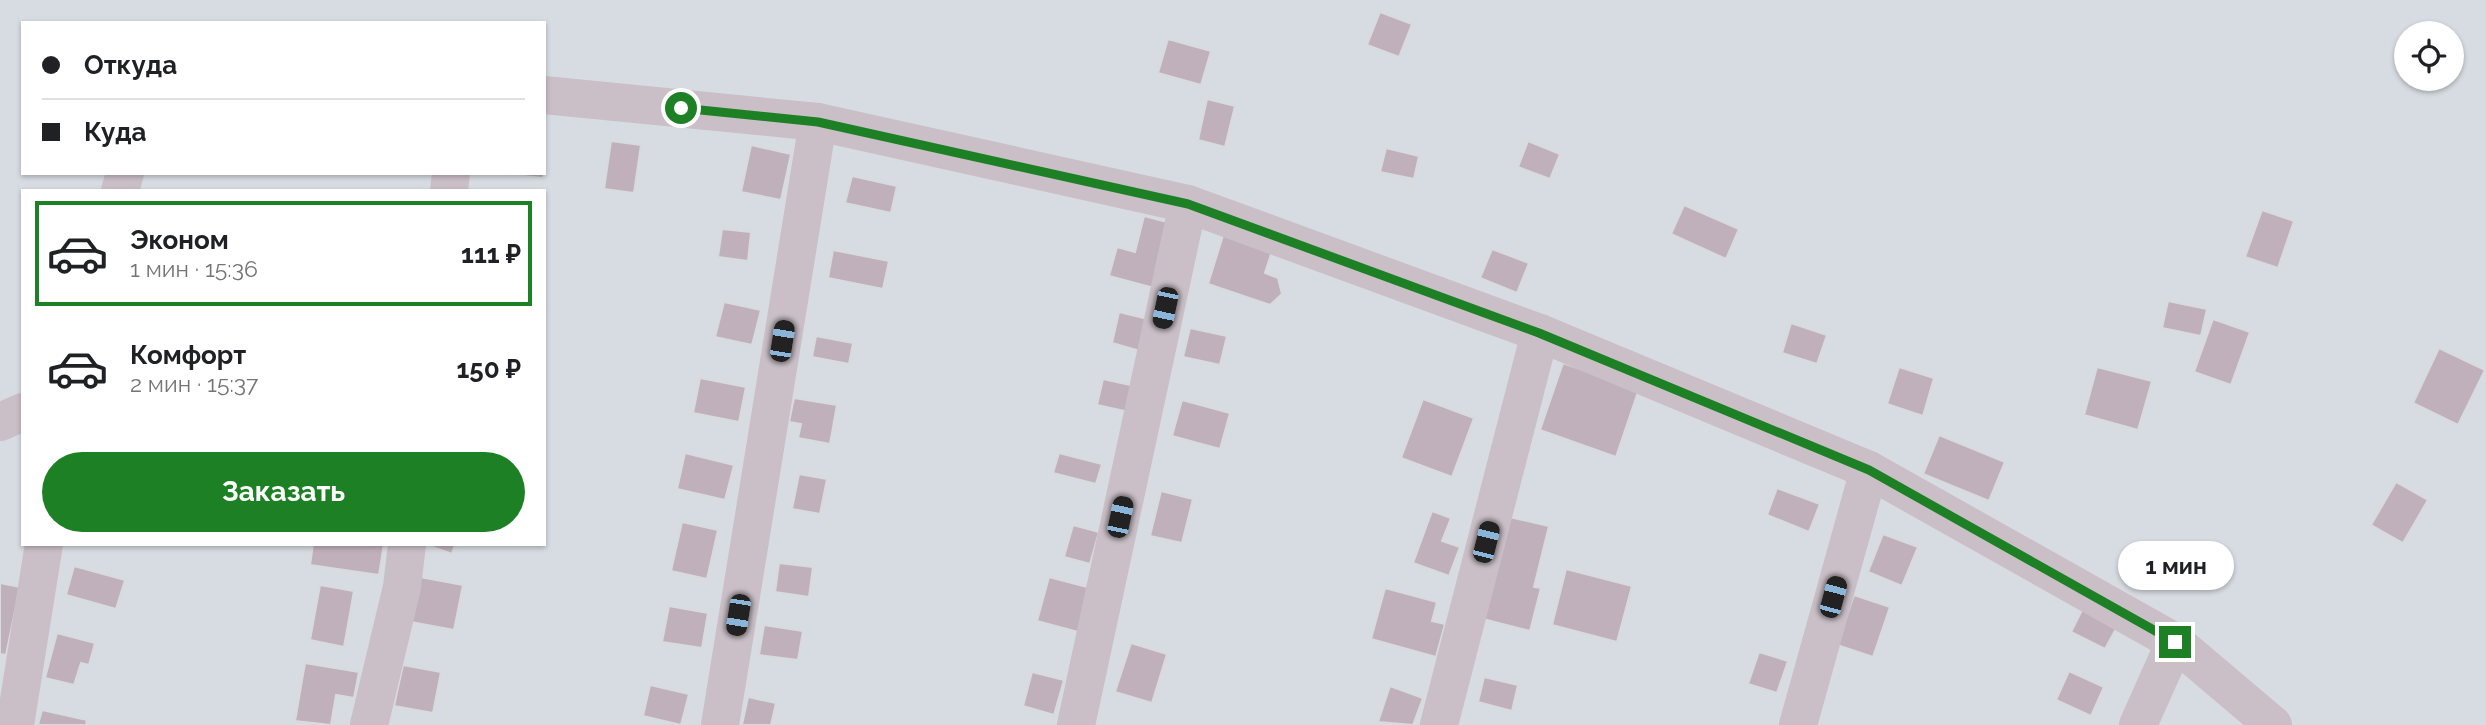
<!DOCTYPE html>
<html lang="ru">
<head>
<meta charset="utf-8">
<style>
  :root { --surface:#fff; --page:#f6f6f6; --text:#202124; --muted:#757577; --line:#e0e0e0; --accent:#1d8025 }
  body { margin:0; font-family:Raleway,sans-serif; background:var(--page); color:var(--text); height:100vh; display:flex; flex-direction:column; font-size:26px; white-space:nowrap }
  * { box-sizing:border-box; margin:0 }
  p { font-size:23px; color:var(--muted) }
  .icon { flex:none; width:38px; height:38px; fill:none; stroke:currentColor; stroke-width:2; stroke-linecap:round; stroke-linejoin:round }
  .map { position:relative; flex:1; overflow:hidden }
  .sheet { position:absolute; left:21px; top:189px; width:525px; height:357px; display:flex; flex-direction:column; background:var(--surface); border-radius:0px; box-shadow:0 2px 5px #0004 }
  .sheet>* { flex:none }
  .top-card { position:absolute; left:21px; top:21px; width:525px; height:154px; border-radius:0px; box-shadow:0 2px 5px #0004; display:grid; align-content:center; height:154px; padding:0 21px; background:var(--surface) }
  .buttons { position:absolute; left:2394px; top:21px; display:grid; gap:14px }
  .buttons a { display:grid; place-items:center; width:70px; height:70px; border-radius:50%; background:var(--surface); box-shadow:0 2px 5px #0004; font-size:35px }
  .end { position:absolute; width:32px; height:32px; margin:-16px; border:9px solid #1d8025; background:#fff; box-shadow:0 0 0 4px #fff }
  .from { border-radius:50% }
  .bubble { position:absolute; height:49px; border-radius:24px; background:var(--surface); box-shadow:0 2px 5px #0004; font-size:23px; font-weight:700; line-height:49px; text-align:center }
  .car { position:absolute; width:21px; height:42px; margin:-21px -10px; border-radius:9px; box-shadow:0 0 5px 2px #0007; background:linear-gradient(#222 24%,#8ab4d8 0 40%,#222 0 76%,#8ab4d8 0 86%,#222 0) }
  .top-card b { display:flex; align-items:center; gap:24px; height:66px; font-size:26px }
  .top-card b+b { border-top:2px solid var(--line) }
  .top-card i { width:18px; height:18px; background:var(--text) }
  ul { padding:12px 0 0; list-style:none }
  li { display:flex; align-items:center; gap:21px; height:105px; margin:0 14px 10px; padding:0 7px; border:4px solid transparent; border-radius:0px }
  li div { flex:1 }
  li b { display:block; font-size:26px }
  li em { font-style:normal; font-weight:700 }
  li.active { border-color:var(--accent) }
  li>.icon { width:63px; height:63px; stroke-width:1.5 }
  .action { display:flex; gap:14px; margin-top:auto; padding:14px 21px }
  .action a { flex:1; height:80px; border-radius:42px; background:var(--accent); color:#fff; font-size:28px; font-weight:700; line-height:80px; text-align:center }
  .map>svg:first-child { display:block }
  .green { fill:#d7dce2; fill-rule:evenodd }
  .building { fill:#c0b0bc; stroke:#d8dbdb; stroke-width:2 }
  .lines { fill:none; stroke-linecap:round; stroke-linejoin:round }
  .minor { stroke:#cabfc7; stroke-width:38 }
  .route { stroke:#1d8025; stroke-width:9 }
</style>
</head>
<body>
<div class="map">
<svg width="2486" height="725" viewBox="0 0 2486 725">
  <rect width="100%" height="100%" fill="#f6f9f9"/>
  <!-- green -->
  <path class="green" d="M0,0H2486V725H0ZM23,23H544V173H23ZM2406,33H2452V79H2406ZM23,191H544V544H23Z"/>
  <!-- building -->
  <g class="building">
    <path d="M1380,12L1412,24L1399,57L1367,45Z"/>
    <path d="M1168,39L1211,51L1201,85L1158,73Z"/>
    <path d="M1207,99L1235,106L1225,147L1198,140Z"/>
    <path d="M611,141L641,145L634,193L604,189Z"/>
    <path d="M1528,141L1560,154L1550,179L1518,167Z"/>
    <path d="M751,145L791,154L781,200L741,192Z"/>
    <path d="M1386,148L1419,156L1414,179L1380,172Z"/>
    <path d="M492,173H544L543,178Z"/>
    <path d="M852,176L897,186L891,213L845,203Z"/>
    <path d="M1684,205L1739,229L1726,259L1671,234Z"/>
    <path d="M2262,210L2294,221L2278,268L2245,257Z"/>
    <path d="M1144,216L1171,223L1154,288L1109,276L1117,247L1135,252Z"/>
    <path d="M722,229L751,232L748,261L718,257Z"/>
    <path d="M1225,229L1274,245L1265,273L1278,278L1282,294L1270,305L1208,284Z"/>
    <path d="M1492,249L1529,263L1517,293L1480,278Z"/>
    <path d="M833,250L889,261L883,289L828,278Z"/>
    <path d="M2168,301L2207,309L2201,336L2162,328Z"/>
    <path d="M724,302L761,310L752,345L715,337Z"/>
    <path d="M1119,312L1148,319L1140,351L1112,343Z"/>
    <path d="M2213,319L2250,332L2231,385L2194,372Z"/>
    <path d="M1791,323L1827,335L1817,364L1782,353Z"/>
    <path d="M1190,328L1227,336L1220,365L1183,357Z"/>
    <path d="M816,336L853,343L849,364L812,357Z"/>
    <path d="M2439,348L2485,370L2458,425L2413,403Z"/>
    <path d="M1563,363L1639,389L1616,457L1540,430Z"/>
    <path d="M1899,367L1934,378L1923,416L1887,404Z"/>
    <path d="M2097,367L2152,381L2138,430L2084,415Z"/>
    <path d="M700,378L746,387L739,422L693,413Z"/>
    <path d="M1103,379L1135,386L1129,412L1097,405Z"/>
    <path d="M794,398L837,405L830,444L798,438L801,424L789,422Z"/>
    <path d="M1423,399L1474,418L1452,477L1401,458Z"/>
    <path d="M1182,400L1230,413L1220,449L1172,436Z"/>
    <path d="M1939,435L2005,462L1989,501L1923,474Z"/>
    <path d="M685,453L734,465L725,500L677,489Z"/>
    <path d="M1059,453L1102,464L1096,484L1053,473Z"/>
    <path d="M799,474L827,479L820,514L792,509Z"/>
    <path d="M2396,482L2428,500L2403,543L2371,525Z"/>
    <path d="M1777,488L1820,504L1809,532L1767,515Z"/>
    <path d="M1161,491L1193,499L1182,543L1150,536Z"/>
    <path d="M1432,511L1451,518L1442,541L1460,547L1449,576L1413,563Z"/>
    <path d="M1505,516L1549,526L1534,587L1541,588L1530,631L1479,618Z"/>
    <path d="M682,522L718,530L707,579L671,571Z"/>
    <path d="M1073,525L1099,532L1090,564L1064,557Z"/>
    <path d="M1883,534L1918,547L1902,586L1868,572Z"/>
    <path d="M313,544H384L379,575L310,565Z"/>
    <path d="M424,544H455L452,554Z"/>
    <path d="M779,563L813,567L809,597L775,592Z"/>
    <path d="M74,566L125,580L116,609L66,595Z"/>
    <path d="M1566,569L1632,586L1617,642L1552,625Z"/>
    <path d="M420,577L463,585L454,630L411,622Z"/>
    <path d="M1049,577L1091,588L1078,632L1037,621Z"/>
    <path d="M0,583L20,587L6,655L0,654Z"/>
    <path d="M320,585L354,591L344,647L310,640Z"/>
    <path d="M1385,588L1437,602L1432,621L1445,624L1436,657L1371,639Z"/>
    <path d="M1854,595L1890,607L1873,657L1837,645Z"/>
    <path d="M2087,600L2122,618L2105,649L2071,632Z"/>
    <path d="M669,606L708,613L702,648L662,642Z"/>
    <path d="M764,625L803,631L798,660L759,655Z"/>
    <path d="M57,633L95,643L89,665L81,663L74,685L45,678Z"/>
    <path d="M1131,643L1167,654L1152,703L1115,692Z"/>
    <path d="M1759,652L1788,661L1777,693L1748,684Z"/>
    <path d="M305,663L359,672L354,698L336,695L331,725L295,721Z"/>
    <path d="M403,665L441,672L433,713L394,706Z"/>
    <path d="M2069,671L2104,687L2091,716L2056,700Z"/>
    <path d="M1032,672L1064,680L1054,715L1023,706Z"/>
    <path d="M1484,677L1518,685L1512,711L1478,702Z"/>
    <path d="M650,685L689,694L681,725L643,716Z"/>
    <path d="M1390,686L1423,698L1413,725L1378,722Z"/>
    <path d="M748,697L776,703L771,725H742Z"/>
    <path d="M42,710L87,720L86,725H38Z"/>
  </g>
  <g class="lines">
    <!-- minor -->
    <g class="minor">
      <path d="M544,95L818,122L1188,204L1540,333L1869,470L2175,642L2273,725"/>
      <path d="M120,191L125,173"/>
      <path d="M449,191L451,173"/>
      <path d="M0,422L23,412"/>
      <path d="M15,725L44,544"/>
      <path d="M369,725L402,587L407,544"/>
      <path d="M720,725L818,122"/>
      <path d="M1076,725L1188,204"/>
      <path d="M1439,725L1540,333"/>
      <path d="M1798,725L1869,470"/>
      <path d="M2138,725L2175,642"/>
    </g>
  </g>
  <g class="lines">
    <!-- route -->
    <path class="route" d="M681,108L818,122L1188,204L1539,333L1869,470L2175,642"/>
  </g>
</svg>
<div class="buttons">
<a><svg class="icon" aria-label="locate" viewBox="0 0 24 24"><circle cx="12" cy="12" r="6"/><path d="M12 2v4M12 18v4M2 12h4M18 12h4"/></svg></a>
</div>
<i class="end from" style="left:681px;top:108px"></i>
<i class="end" style="left:2175px;top:642px"></i>
<div class="bubble" style="left:2118px;top:541px;width:116px">1 мин</div>
<i class="car" style="left:1165px;top:308px;rotate:192deg"></i>
<i class="car" style="left:782px;top:341px;rotate:9deg"></i>
<i class="car" style="left:1120px;top:517px;rotate:12deg"></i>
<i class="car" style="left:1486px;top:542px;rotate:14deg"></i>
<i class="car" style="left:1833px;top:597px;rotate:15deg"></i>
<i class="car" style="left:738px;top:615px;rotate:189deg"></i>
<div class="top-card">
<b><i class="from"></i>Откуда</b>
<b><i></i>Куда</b>
</div>
<section class="sheet">
<ul>
<li class="active"><svg class="icon" aria-label="car" viewBox="0 0 24 24"><path d="M5 17H2v-5l4-1 3-4h7l3 4 3 1v5h-3M9 17h6M6 11h13"/><circle cx="7" cy="17" r="2"/><circle cx="17" cy="17" r="2"/></svg><div><b>Эконом</b><p>1 мин · 15:36</p></div><em>111 ₽</em></li>
<li><svg class="icon" aria-label="car" viewBox="0 0 24 24"><path d="M5 17H2v-5l4-1 3-4h7l3 4 3 1v5h-3M9 17h6M6 11h13"/><circle cx="7" cy="17" r="2"/><circle cx="17" cy="17" r="2"/></svg><div><b>Комфорт</b><p>2 мин · 15:37</p></div><em>150 ₽</em></li>
</ul>
<div class="action"><a>Заказать</a></div>
</section>
</div>
</body>
</html>
